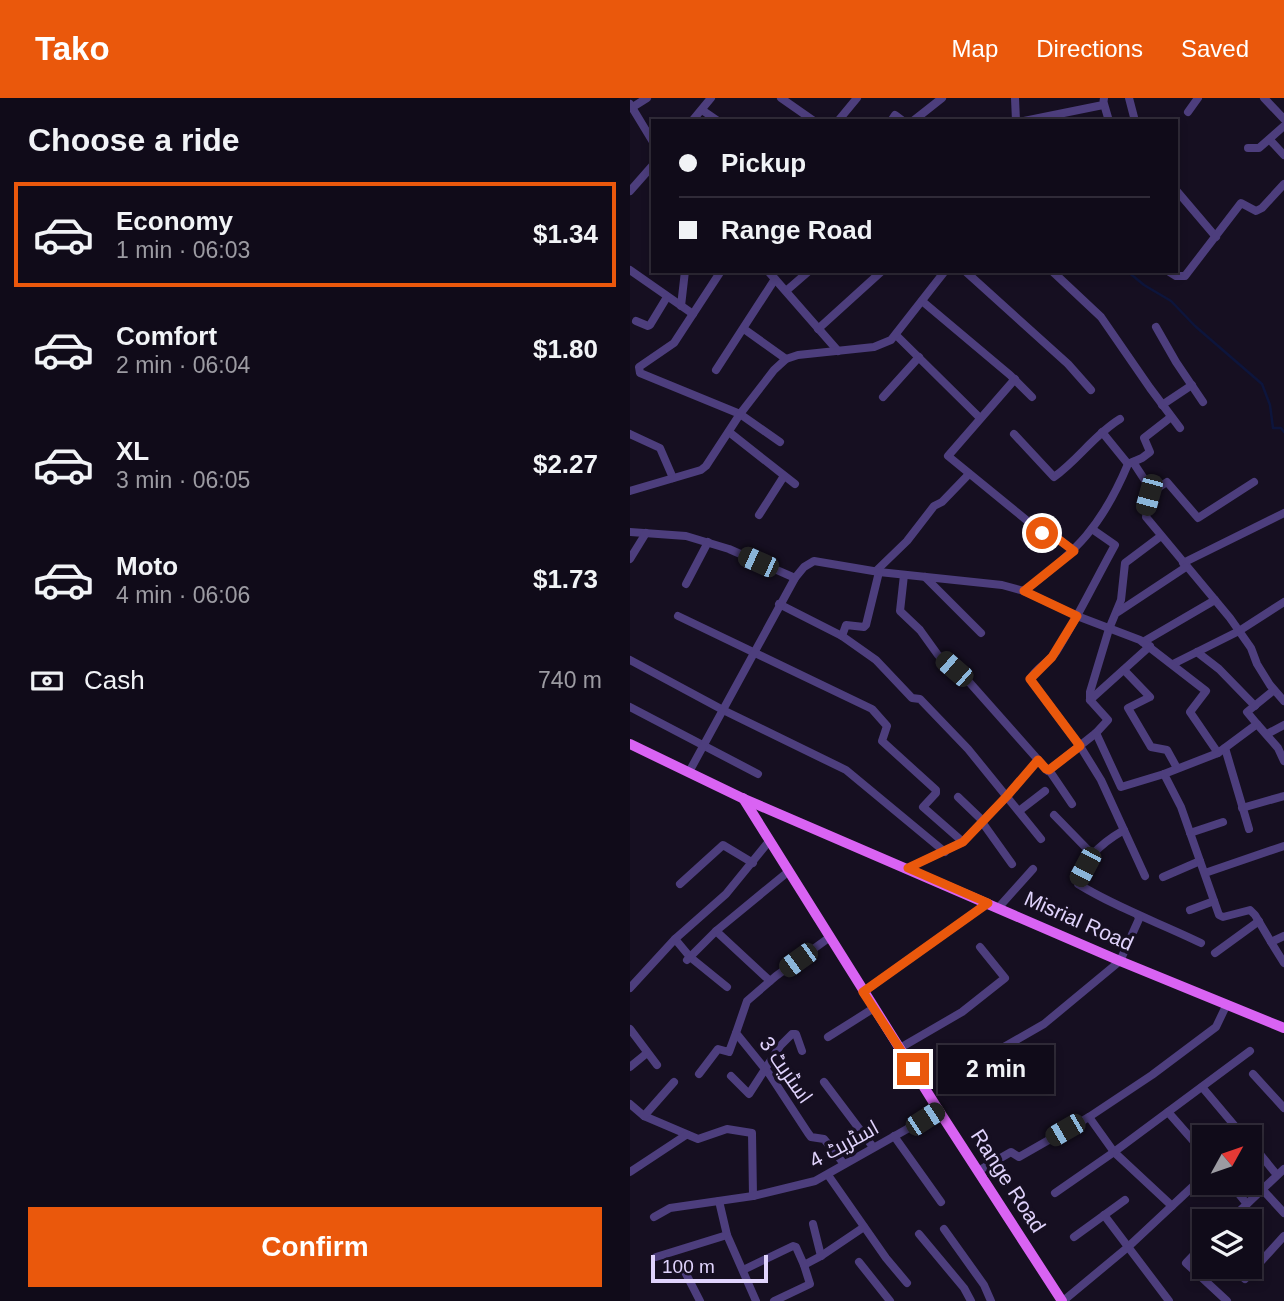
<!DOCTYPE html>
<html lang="en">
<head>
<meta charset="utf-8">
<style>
  :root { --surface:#100b19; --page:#1e1926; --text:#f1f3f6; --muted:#9c9ba2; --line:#302b38; --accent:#ea580c }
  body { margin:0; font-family:Helvetica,Cairo,sans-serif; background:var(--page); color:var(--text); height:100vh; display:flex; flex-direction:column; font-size:26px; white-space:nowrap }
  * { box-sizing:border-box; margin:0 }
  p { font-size:23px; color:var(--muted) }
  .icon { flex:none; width:38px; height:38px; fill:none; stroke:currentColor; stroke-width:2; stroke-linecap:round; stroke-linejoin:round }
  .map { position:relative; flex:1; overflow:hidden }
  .sheet { display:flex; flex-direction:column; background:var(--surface); width:630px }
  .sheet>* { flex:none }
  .banner { position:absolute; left:21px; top:21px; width:527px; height:154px; border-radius:0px; box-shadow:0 4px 10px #0003,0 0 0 2px var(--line); display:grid; align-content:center; height:154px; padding:0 28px; background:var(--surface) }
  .needle { width:46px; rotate:50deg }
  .tools { position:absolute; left:562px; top:1027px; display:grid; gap:14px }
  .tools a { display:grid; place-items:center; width:70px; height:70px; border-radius:0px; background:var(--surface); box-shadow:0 4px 10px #0003,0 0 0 2px var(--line); font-size:35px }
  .scale { position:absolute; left:21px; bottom:18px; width:117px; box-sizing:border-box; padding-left:7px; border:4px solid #e0d3fc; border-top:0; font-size:19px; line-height:24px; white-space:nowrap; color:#e0d3fc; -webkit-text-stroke:5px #160f21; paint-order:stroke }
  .end { position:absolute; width:32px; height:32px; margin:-16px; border:9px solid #ea580c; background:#fff; box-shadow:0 0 0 4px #fff }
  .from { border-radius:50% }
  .bubble { position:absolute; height:49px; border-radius:0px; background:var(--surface); box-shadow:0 4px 10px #0003,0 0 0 2px var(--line); font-size:23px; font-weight:800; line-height:49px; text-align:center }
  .car { position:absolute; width:21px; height:42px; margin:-21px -10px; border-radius:9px; box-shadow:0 0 5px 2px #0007; background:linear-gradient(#222 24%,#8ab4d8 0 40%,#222 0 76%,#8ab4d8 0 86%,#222 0) }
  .banner b { display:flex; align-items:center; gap:24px; height:66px; font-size:26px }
  .banner b+b { border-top:2px solid var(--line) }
  .banner i { width:18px; height:18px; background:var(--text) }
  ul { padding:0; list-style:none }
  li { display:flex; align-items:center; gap:21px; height:105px; margin:0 14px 10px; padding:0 14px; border:4px solid transparent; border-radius:0px }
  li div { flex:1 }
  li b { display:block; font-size:26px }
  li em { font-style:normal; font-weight:800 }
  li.active { border-color:var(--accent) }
  li>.icon { width:63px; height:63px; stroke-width:1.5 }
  h2 { padding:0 28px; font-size:32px; line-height:84px }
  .pay { display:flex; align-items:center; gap:18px; height:77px; padding:0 28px; font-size:26px }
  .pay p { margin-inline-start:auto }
  .primary-button { display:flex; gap:14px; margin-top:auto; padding:14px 28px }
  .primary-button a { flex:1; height:80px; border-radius:0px; background:var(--accent); color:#fff; font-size:28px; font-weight:800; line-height:80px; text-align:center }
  header { display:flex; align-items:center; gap:42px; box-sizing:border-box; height:98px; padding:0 35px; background:var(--accent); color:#fff }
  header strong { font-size:33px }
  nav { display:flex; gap:38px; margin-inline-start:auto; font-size:24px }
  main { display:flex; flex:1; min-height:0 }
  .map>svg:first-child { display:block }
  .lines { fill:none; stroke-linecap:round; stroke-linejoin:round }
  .stream { stroke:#0d153c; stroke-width:2.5 }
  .minor { stroke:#4d3e7d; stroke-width:8 }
  .major { stroke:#d963f3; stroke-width:10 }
  .route { stroke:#ea580c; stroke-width:9 }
  .labels { text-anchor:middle; stroke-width:7; stroke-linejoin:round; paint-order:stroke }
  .street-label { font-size:21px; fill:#e0d3fc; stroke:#160f21 }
</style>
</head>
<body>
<header>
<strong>Tako</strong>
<nav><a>Map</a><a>Directions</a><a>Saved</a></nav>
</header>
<main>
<section class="sheet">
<h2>Choose a ride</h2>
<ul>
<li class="active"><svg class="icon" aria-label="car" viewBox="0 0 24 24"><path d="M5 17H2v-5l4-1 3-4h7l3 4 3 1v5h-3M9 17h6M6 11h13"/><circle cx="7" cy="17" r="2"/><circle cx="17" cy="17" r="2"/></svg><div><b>Economy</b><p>1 min · 06:03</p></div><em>$1.34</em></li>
<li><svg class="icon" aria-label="car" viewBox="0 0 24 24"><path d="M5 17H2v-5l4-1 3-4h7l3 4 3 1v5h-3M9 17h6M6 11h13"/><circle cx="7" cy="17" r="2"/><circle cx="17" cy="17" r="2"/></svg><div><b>Comfort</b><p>2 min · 06:04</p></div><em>$1.80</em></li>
<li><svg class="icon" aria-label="car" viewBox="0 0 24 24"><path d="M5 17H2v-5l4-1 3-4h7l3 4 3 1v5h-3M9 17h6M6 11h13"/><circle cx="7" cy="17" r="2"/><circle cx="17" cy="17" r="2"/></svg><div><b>XL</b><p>3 min · 06:05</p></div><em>$2.27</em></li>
<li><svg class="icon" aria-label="car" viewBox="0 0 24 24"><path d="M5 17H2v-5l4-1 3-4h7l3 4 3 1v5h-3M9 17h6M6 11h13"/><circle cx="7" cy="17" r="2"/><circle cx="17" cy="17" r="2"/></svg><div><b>Moto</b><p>4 min · 06:06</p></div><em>$1.73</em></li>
</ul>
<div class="pay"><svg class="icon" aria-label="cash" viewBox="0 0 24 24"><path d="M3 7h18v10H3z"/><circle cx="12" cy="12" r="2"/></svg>Cash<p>740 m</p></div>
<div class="primary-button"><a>Confirm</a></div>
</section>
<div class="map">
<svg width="654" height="1203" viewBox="0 0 654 1203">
  <rect width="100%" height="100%" fill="#160f21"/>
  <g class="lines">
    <!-- stream -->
    <path class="stream" d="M497,173L514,187L541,203L565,228L632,286L640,307L643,330H651L654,334"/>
    <!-- minor -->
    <g class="minor">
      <path d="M151,0L184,23"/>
      <path d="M385,0L386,23"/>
      <path d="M499,0L505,23"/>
      <path d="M634,0L654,21"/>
      <path d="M0,6L23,44"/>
      <path d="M474,6L479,23"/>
      <path d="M1,10L17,0"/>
      <path d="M72,12L88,23"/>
      <path d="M558,14L568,0"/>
      <path d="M62,23L81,0"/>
      <path d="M208,23L227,0"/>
      <path d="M261,23L265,17L273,23"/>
      <path d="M283,23L312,0"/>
      <path d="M318,23H323"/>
      <path d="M394,23L473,7L474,0"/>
      <path d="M640,42L654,57"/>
      <path d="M618,50H629L654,28"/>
      <path d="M546,92L586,139"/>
      <path d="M0,93L23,67"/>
      <path d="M0,172L63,216"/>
      <path d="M91,173L44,245L9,269L10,275L110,316L150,344"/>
      <path d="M138,173L208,253"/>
      <path d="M335,173L438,266L461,292"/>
      <path d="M422,173L471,219L520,290L550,330"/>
      <path d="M538,173L546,178H555L611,105L626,113L632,110L654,86"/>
      <path d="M156,193L179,173"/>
      <path d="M292,203L380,277L402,299"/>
      <path d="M51,208L55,173"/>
      <path d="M6,223L18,228L20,227L37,199"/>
      <path d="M526,229L546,264L573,304"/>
      <path d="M114,231L156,261"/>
      <path d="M188,231L252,173"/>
      <path d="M266,237L350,320"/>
      <path d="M86,272L145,181"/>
      <path d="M385,281L318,358L411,434H419L444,453"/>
      <path d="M253,299L289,259"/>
      <path d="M532,307L562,287"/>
      <path d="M99,334L165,386"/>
      <path d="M472,334L498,366"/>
      <path d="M0,336L30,350L43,380"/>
      <path d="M384,336L424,379C448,362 465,336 490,321"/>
      <path d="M503,364L520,390L516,419L600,520L621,550L627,566L640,587L654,603"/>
      <path d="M0,393L71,372L76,368L110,316L144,272L156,261L168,257L244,249L261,242L315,173"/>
      <path d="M520,395L537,384L568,420L624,384"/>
      <path d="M129,417L154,378"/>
      <path d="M462,431L485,447C465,483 448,519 426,554C419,564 406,570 400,581L450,648L471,682L515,778"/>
      <path d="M0,434L56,438L99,451L165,480"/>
      <path d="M0,461L16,435"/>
      <path d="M553,465L654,415"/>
      <path d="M246,473L277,443L304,408L312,404L339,376"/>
      <path d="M274,477L270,513L290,532L308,557L340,585L418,673L466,635L478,622L460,602V594L479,531L491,502L495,465L531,438"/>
      <path d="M295,479L351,535"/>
      <path d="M56,486L78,444"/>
      <path d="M394,493C447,453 472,428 498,366L512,360L520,354L514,340L541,319"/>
      <path d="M149,506L212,538L246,562L282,600L290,601L338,651L411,741"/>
      <path d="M488,514L556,469"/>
      <path d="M48,518L242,611L257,628L252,643L306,692V695L293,709L333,744"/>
      <path d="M212,538L216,527L234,529L236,527L249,474"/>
      <path d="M513,544L585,502"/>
      <path d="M567,554L589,571L625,608"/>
      <path d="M0,562L93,612L216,672L315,754"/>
      <path d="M543,566L609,533L654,504"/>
      <path d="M494,572L520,599L498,610L521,649L537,652L547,670"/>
      <path d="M460,602L520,548"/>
      <path d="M0,609L128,676"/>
      <path d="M627,626L617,614L644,592"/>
      <path d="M466,635L491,689L534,676"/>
      <path d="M637,636L654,627"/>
      <path d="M595,650L619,731"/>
      <path d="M419,672L442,706"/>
      <path d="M59,674L165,480L174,469L184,463L249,474L372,487L394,493L447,518L510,542L576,593L560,614L588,655"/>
      <path d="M328,699L353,723"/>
      <path d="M612,710L654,698"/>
      <path d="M389,713L415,693"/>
      <path d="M424,717L462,756"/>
      <path d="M352,724L382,766"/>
      <path d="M494,732C473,744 452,761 448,786C487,810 530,825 571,845"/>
      <path d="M560,735L593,724"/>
      <path d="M278,770L333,744L377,698L408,662"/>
      <path d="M575,775L654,748"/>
      <path d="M533,779L570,763"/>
      <path d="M50,786L93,747L123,765"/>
      <path d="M369,809L403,771"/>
      <path d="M560,812L584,803"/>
      <path d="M86,833L140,883"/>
      <path d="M654,838L641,844L654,865"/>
      <path d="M200,839L146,878L117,903L106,935L140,977L178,1035L181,1039L194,1041L214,1066"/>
      <path d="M45,841L60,859L97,889"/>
      <path d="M641,844L625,817L620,812L593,819L589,817L551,709L534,676L588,655L627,626L648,650L654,663"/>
      <path d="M585,855L629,823"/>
      <path d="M57,862L86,833L159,773"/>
      <path d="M0,890L45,841L96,796L140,742"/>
      <path d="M233,894L358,805"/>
      <path d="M0,931L27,967"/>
      <path d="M198,939L244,910"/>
      <path d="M270,950L332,914L375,880L350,849"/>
      <path d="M346,965L414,926L490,863L509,821L508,818"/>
      <path d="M0,969L17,955"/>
      <path d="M69,976L88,951L99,954L106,935"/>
      <path d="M623,976L654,1010"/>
      <path d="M101,978L119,996L150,948L162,936H166L172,953"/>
      <path d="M194,984L243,1049"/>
      <path d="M572,989L615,1040"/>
      <path d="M0,1006L14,1018L68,1041L97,1031L122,1035L123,1098"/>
      <path d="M538,1014L574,1055"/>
      <path d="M14,1018L44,984"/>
      <path d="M459,1019L484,1054L542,1108"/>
      <path d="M264,1038L311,1104"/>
      <path d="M620,1044L647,1077"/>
      <path d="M348,1073L381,1054L389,1059L459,1019L522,977L586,929L597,906"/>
      <path d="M0,1074L56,1037"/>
      <path d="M198,1077L256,1160L277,1185"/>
      <path d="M600,1085L617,1106"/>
      <path d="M632,1091L654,1115"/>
      <path d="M425,1095L484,1054L620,953"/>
      <path d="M474,1117L539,1203"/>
      <path d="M24,1119L40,1110L123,1098L185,1083L309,1013"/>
      <path d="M598,1124L654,1071"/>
      <path d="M183,1126L191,1158"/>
      <path d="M314,1131L354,1187L361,1203"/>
      <path d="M289,1136L334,1190L341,1203"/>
      <path d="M97,1137L126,1203"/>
      <path d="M444,1139L495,1102"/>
      <path d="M574,1146L556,1165L597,1203"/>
      <path d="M26,1159L97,1137L89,1103"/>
      <path d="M229,1164L260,1203"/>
      <path d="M174,1167L191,1158L234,1129"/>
      <path d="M602,1169L615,1181L654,1138"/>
      <path d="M54,1172L70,1203"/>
      <path d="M113,1172L163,1148L166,1149L174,1167L180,1186L144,1203"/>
      <path d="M433,1203L498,1149L574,1078"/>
    </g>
    <!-- major -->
    <g class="major">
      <path d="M0,646L112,700L490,863L654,930"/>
      <path d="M113,700L309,1013L432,1203"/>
    </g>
  </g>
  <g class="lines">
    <!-- route -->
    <path class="route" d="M283,971L233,894L358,805L278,770L333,744L377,698L408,662L416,671L419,672L450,648L400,581L422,559L447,518L394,493L444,453L419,434L412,435"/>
  </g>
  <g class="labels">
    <!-- street labels -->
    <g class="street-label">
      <text transform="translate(449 823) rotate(24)" y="7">Misrial Road</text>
      <text transform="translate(156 972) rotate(55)" y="7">اسٹریٹ 3</text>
      <text transform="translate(214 1046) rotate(-29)" y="7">اسٹریٹ 4</text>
      <text transform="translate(378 1083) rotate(57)" y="7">Range Road</text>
    </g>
  </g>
</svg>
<div class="tools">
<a><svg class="needle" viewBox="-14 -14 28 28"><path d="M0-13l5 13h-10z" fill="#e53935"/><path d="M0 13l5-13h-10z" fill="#9c9ba2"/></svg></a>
<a><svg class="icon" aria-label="layers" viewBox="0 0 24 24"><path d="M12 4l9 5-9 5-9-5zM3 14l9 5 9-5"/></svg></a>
</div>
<div class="scale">100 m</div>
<i class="end from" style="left:412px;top:435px"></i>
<i class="end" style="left:283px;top:971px"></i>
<div class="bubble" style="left:308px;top:947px;width:116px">2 min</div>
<i class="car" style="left:519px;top:397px;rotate:195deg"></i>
<i class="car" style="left:128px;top:464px;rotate:294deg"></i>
<i class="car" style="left:324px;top:571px;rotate:311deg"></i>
<i class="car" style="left:455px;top:769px;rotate:208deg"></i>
<i class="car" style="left:168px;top:862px;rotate:234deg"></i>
<i class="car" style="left:295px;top:1021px;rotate:57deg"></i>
<i class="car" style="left:435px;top:1032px;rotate:240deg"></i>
<div class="banner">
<b><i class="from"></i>Pickup</b>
<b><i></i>Range Road</b>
</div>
</div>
</main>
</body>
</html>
